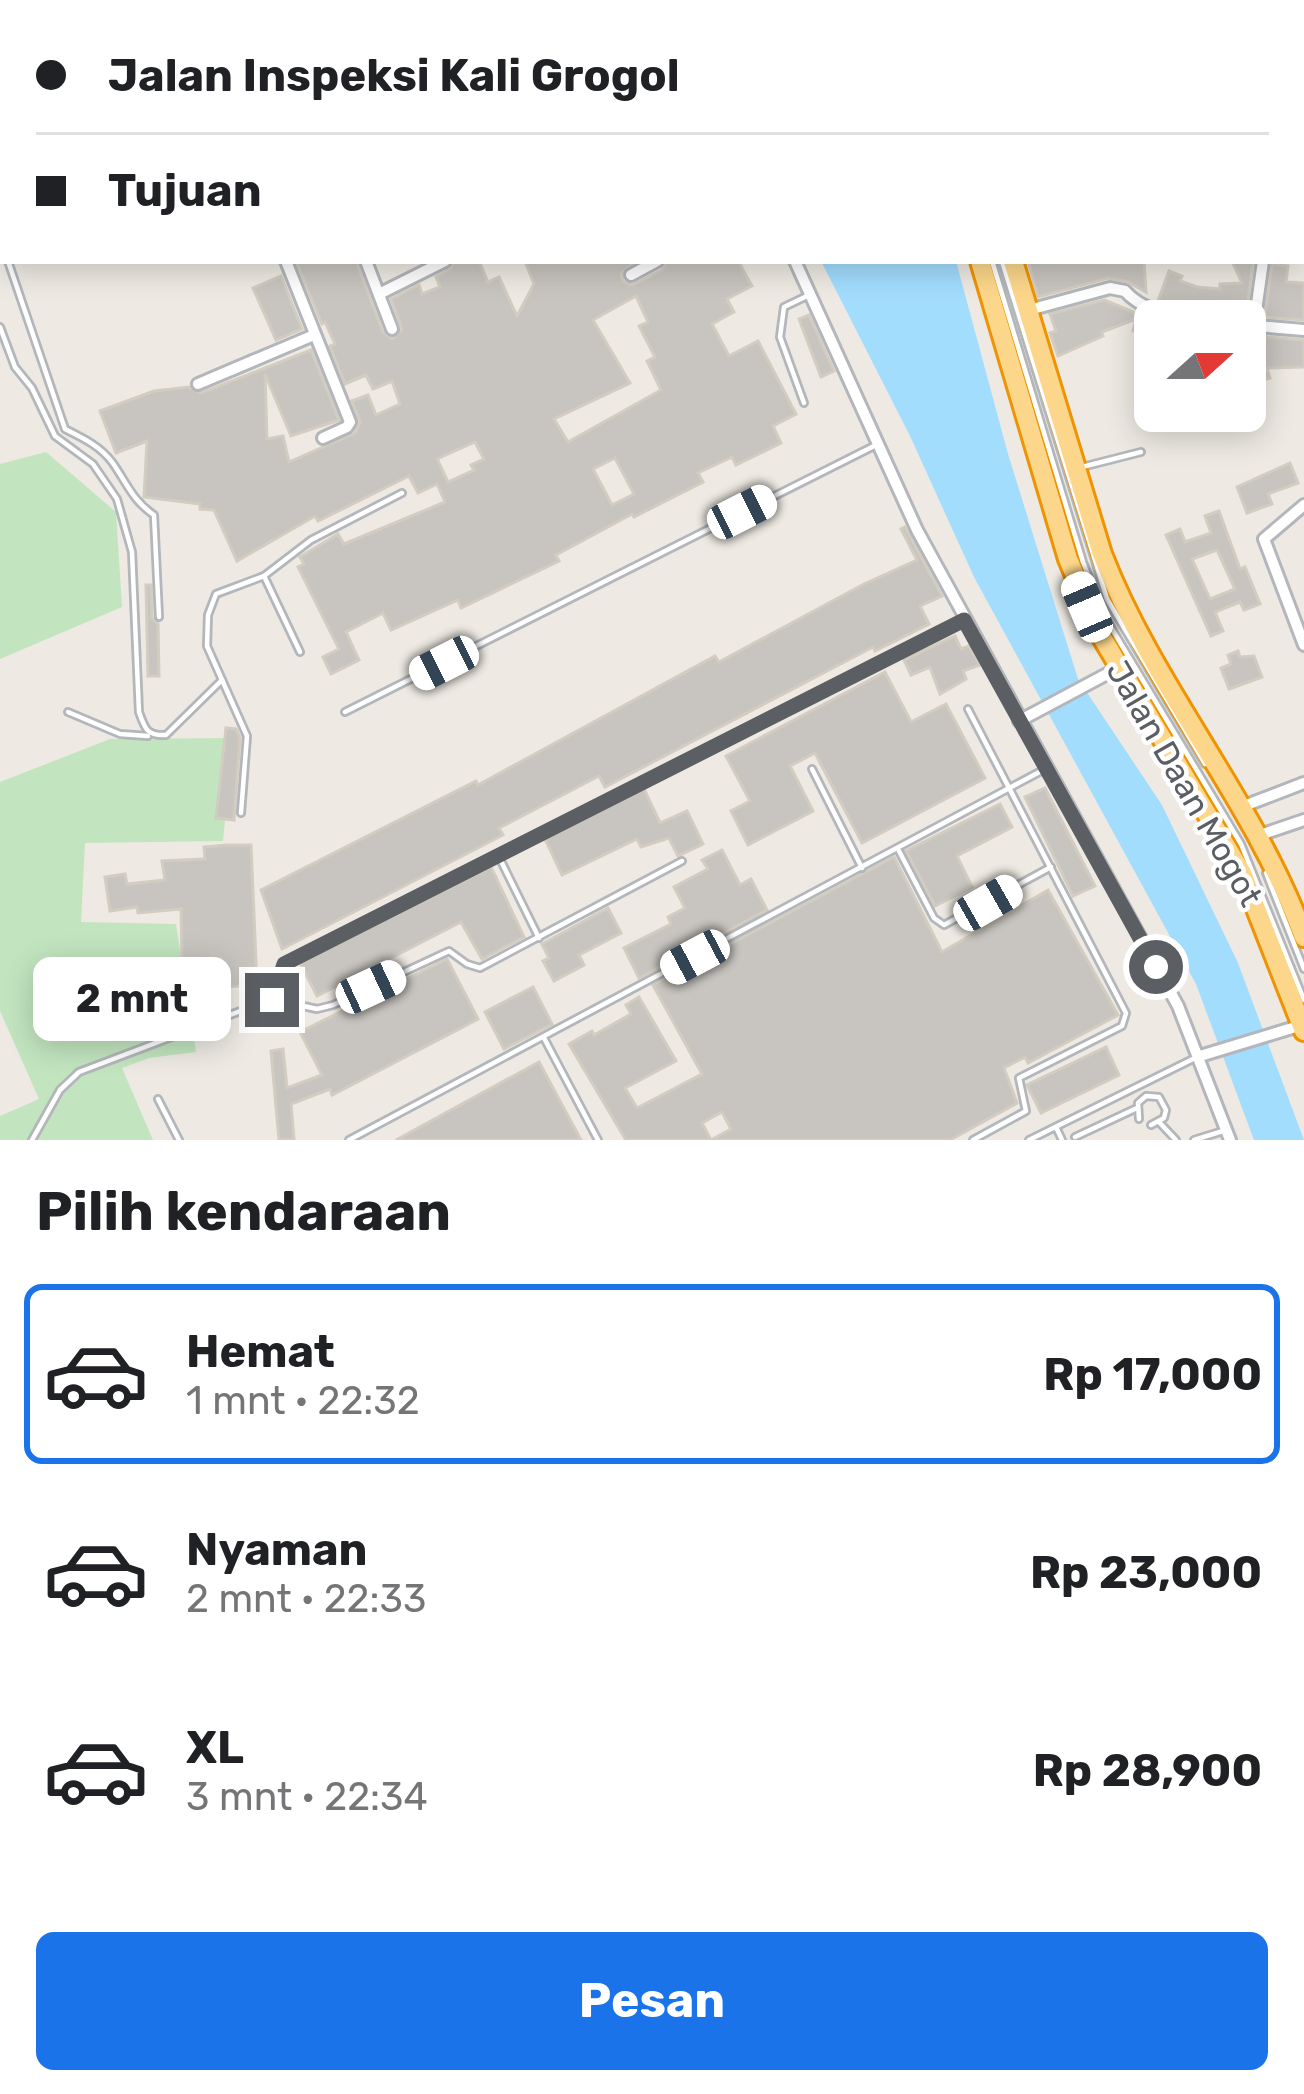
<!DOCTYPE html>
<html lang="id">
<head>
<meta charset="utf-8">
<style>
  :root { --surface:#fff; --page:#f6f6f6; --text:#202124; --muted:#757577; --line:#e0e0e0; --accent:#1a73e8 }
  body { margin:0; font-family:Rubik,sans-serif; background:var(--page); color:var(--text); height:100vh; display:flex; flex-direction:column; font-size:45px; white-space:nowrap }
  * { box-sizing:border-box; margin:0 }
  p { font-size:39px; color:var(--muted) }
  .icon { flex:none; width:66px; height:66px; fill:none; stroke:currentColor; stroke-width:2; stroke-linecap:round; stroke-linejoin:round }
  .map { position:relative; height:1140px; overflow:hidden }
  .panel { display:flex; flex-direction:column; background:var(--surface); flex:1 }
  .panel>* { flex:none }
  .hud { position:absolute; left:0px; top:0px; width:1305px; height:264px; box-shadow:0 6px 30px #0003; display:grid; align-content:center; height:264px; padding:0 36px; background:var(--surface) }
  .needle { width:78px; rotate:69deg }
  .buttons { position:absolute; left:1134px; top:300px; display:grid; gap:24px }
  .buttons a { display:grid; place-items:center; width:132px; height:132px; border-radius:18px; background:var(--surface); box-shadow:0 6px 30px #0003; font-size:60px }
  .end { position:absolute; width:54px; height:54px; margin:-27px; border:15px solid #5b5f63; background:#fff; box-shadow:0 0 0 6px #fff }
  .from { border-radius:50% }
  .bubble { position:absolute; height:84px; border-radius:18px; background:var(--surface); box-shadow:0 6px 30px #0003; font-size:39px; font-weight:700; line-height:84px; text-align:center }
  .car { position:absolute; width:36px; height:72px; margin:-36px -18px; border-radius:15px; box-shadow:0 0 9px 3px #0007; background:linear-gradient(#fff 24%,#345 0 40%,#fff 0 76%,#345 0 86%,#fff 0) }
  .hud b { display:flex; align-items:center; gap:42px; height:114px; font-size:45px }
  .hud b+b { border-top:3px solid var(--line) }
  .hud i { width:30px; height:30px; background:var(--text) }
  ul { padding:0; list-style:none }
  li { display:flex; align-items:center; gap:36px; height:180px; margin:0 24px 18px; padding:0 12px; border:6px solid transparent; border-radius:18px }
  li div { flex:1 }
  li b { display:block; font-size:45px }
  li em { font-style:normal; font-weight:700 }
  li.active { border-color:var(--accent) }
  li>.icon { width:108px; height:108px; stroke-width:1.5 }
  h2 { padding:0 36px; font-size:54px; line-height:144px }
  .button { display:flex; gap:24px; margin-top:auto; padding:24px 36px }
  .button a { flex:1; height:138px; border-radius:18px; background:var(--accent); color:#fff; font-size:48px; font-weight:700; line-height:138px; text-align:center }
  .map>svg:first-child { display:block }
  .green { fill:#c2e5bf }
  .water { fill:#a2ddfe }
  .building { fill:#c8c5c0; stroke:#d2ccc1; stroke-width:3; fill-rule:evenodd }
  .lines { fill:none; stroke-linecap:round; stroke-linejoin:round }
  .lane-casing { stroke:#b3b6ba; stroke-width:10 }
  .street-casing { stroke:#b3b6ba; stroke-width:16 }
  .secondary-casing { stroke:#b4b8bd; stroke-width:20 }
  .highway-casing { stroke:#ef9302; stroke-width:24 }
  .lane { stroke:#fff; stroke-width:4.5 }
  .street { stroke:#fff; stroke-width:10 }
  .secondary { stroke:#fff; stroke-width:14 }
  .highway { stroke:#fcd78b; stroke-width:18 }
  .route { stroke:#5b5f63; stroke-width:15 }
  .labels { text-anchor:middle; stroke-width:9; stroke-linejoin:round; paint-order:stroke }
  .street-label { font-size:33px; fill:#5b5f63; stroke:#fff }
</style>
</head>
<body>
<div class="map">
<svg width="1304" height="1140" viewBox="0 0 1304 1140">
  <rect width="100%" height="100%" fill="#eeeae3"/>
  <!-- green -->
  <g class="green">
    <path d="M46,452L116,512L122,607L0,659V464Z"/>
    <path d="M233,738L223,841L85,843L81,922L176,924L196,1052L149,1058L122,1068L153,1140H0V1116L39,1099L0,1011V782L110,739Z"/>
  </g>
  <!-- water -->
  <path class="water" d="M821,261H956L1008,454L1078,679L1162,805L1238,963L1304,1140H1254L1196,984L974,577L910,436Z"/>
  <!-- building -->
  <g class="building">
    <path d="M296,261H356L383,332L392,339L402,329L391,299L419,285L422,294L440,287L436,277L450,269L455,261H479L488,282L499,277L517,316L534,284L525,261H636L621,274L623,281L632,285L662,270L667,261H738L752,286L727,299L734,312L712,324L729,356L758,341L796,414L773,426L781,443L736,465L732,457L698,473L703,482L634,517L632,514L556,555L559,561L461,608L458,600L391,630L383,613L346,632L359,660L331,674L323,657L339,649L298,567L304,564L300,557L338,534L344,544L445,502L437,484L418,493L409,476L318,521L315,516L237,561L214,510L200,509V504L144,497L147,441L116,453L100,411L154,391L189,387L201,393L311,350L339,420L291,436L265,374L267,439L283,436L289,462L355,433L360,422L352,401L368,395L376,415L400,404L392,381L373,389L366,375L345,384L330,346L335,344L325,322L322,324ZM636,296L648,322L639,326L655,357L647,361L661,390L568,442L554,419L630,383L593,320ZM475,442L484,459L471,465L474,470L448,482L437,459ZM615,458L634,494L612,505L593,469Z"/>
    <path d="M1028,261H1144L1146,292L1128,282L1108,278L1038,297Z"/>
    <path d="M1232,261H1253L1246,315L1236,321H1207L1202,313L1158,301L1169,271L1182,276L1180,281L1197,287L1220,289V284L1242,283Z"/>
    <path d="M1272,264L1288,266L1286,282L1304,283V320L1265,317Z"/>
    <path d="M281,276L302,329L276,340L253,288Z"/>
    <path d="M1104,300L1148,318L1149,335L1133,331L1136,319L1102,332L1103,336L1058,356L1050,333L1056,331L1050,314Z"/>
    <path d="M809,315L834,371L821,377L799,319Z"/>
    <path d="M1245,335L1304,340V367L1267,368L1270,378L1251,384L1245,364Z"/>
    <path d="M1290,463L1298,483L1268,494L1272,504L1247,513L1237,487Z"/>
    <path d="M1219,511L1240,569L1245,567L1260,604L1244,610L1240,602L1215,612L1223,631L1211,636L1166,535L1180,529L1185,542L1211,533L1205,516ZM1217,550L1235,589L1210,599L1192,559Z"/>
    <path d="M905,527L942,596L920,606L929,624L875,651L873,647L605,787L599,776L499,828L503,835L282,949L261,890L476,781L478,785L715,656L719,662L864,584L917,560L901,529Z"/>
    <path d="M146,585H151L152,618L158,624L159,676H148Z"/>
    <path d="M955,636L961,649L969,646L980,665L963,671L966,679L940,694L930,667L911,675L904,660Z"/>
    <path d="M1238,651L1240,657L1254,656L1262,677L1229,689L1221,668L1231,664L1228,655Z"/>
    <path d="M885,672L911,722L946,704L985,778L862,843L815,753L790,766L813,811L748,845L731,811L750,801L726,756Z"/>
    <path d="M226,728L236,729L240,737L234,820L216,818Z"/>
    <path d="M1045,788L1095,886L1073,896L1025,797Z"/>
    <path d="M644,789L660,823L687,811L703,844L678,856L669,838L641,847L637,839L562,875L545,839Z"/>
    <path d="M1000,804L1012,827L957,856L972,887L935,906L906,851Z"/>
    <path d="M227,845H251L257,985L222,987L221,959L182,960L181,909L138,913L137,907L110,911L105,877L125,874L127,884L165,880L162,861L205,859L204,847Z"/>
    <path d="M722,850L740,885L751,879L767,910L639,978L624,948L671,924L668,917L685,908L674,887L708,869L702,860Z"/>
    <path d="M894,857L942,952L1048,890L1118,1015L1028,1063L1025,1057L1004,1068L1017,1103L950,1140H711L731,1129L722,1112L702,1123L711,1140H626L569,1044L592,1031L594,1035L631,1014L626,1005L639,997L676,1061L625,1088L637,1108L702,1074L653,985Z"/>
    <path d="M491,867L524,937L482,959L461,922L317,996L300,963Z"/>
    <path d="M608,908L621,933L579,955L584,965L554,981L543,961L549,958L542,944Z"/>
    <path d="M447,959L478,1019L332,1095L330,1089L291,1104L294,1139L279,1140L271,1051L283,1049L287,1088L322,1075L300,1032Z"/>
    <path d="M533,987L552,1024L504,1049L485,1012Z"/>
    <path d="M1106,1047L1119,1075L1041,1113L1027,1085Z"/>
    <path d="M539,1062L581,1140H396Z"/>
  </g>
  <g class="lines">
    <defs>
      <g id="lane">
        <path d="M1060,3L1061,0"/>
        <path d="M1081,3L1082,0"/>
        <path d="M1153,3L1158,0"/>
        <path d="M0,239L3,247"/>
        <path d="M8,261L65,429C83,438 100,446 112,462C127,483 132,500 154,515L159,617"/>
        <path d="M992,261L1083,562L1103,614L1241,844L1304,1000"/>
        <path d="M1002,261L1107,599L1205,764"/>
        <path d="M0,327L15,367L32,388L55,436L93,464L117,499L132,552L139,712C145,729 147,736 166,735L222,680"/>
        <path d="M804,403L780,337L784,307L807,296"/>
        <path d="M1082,467L1141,452"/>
        <path d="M300,652L264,576L311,540L402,493"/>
        <path d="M968,709L1126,1013L1122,1026L1019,1078L1026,1111L973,1140"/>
        <path d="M68,712L120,734L148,736"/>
        <path d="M345,712L876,445"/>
        <path d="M812,769L862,868"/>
        <path d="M241,813L247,736L207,646L208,615L216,594L264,576"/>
        <path d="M899,851L934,918L944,925L1051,867"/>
        <path d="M499,857L539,938"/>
        <path d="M1266,873L1304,969"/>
        <path d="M272,999L317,1009L333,1005L449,951L467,964L480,968L682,861"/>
        <path d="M544,1038L598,1140"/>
        <path d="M158,1099L179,1140"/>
        <path d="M1139,1119L1138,1103L1146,1096L1159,1097L1166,1110L1164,1118L1151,1125"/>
        <path d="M1159,1122L1176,1140"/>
        <path d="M1056,1127L1062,1140"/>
        <path d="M1075,1137L1137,1108"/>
        <path d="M32,1140L60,1090L79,1072L272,999L284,964L964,619"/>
        <path d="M349,1140L1045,769"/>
        <path d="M1029,1140L1195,1058"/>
        <path d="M1194,1140L1223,1131"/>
      </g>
      <g id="street">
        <path d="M7,0L8,3"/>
        <path d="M206,0L208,3"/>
        <path d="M290,0L292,3"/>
        <path d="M430,0L431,3"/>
        <path d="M593,0L596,3"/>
        <path d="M1302,253H1304"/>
        <path d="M286,261L350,422L347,427L323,438"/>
        <path d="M366,261L392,329"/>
        <path d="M795,261L917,530L1178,1006L1230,1140"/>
        <path d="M631,275L657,261"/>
        <path d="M379,294L445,261"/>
        <path d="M1029,310L1110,288L1125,291C1139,308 1174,319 1197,321"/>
        <path d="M1245,325L1304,330"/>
        <path d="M1254,325L1263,261"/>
        <path d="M198,384L314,335"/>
        <path d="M1304,505L1264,539L1304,645"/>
        <path d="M1019,721L1120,667"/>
        <path d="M1244,806L1304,783"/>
        <path d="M1260,835L1304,820"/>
        <path d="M1200,1056L1302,1025"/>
      </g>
      <g id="secondary">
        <path d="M734,3L737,0"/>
        <path d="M0,172L3,171"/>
      </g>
      <g id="highway">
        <path d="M786,0L788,3"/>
        <path d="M820,0L823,3"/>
        <path d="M980,261L1068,559L1100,634L1242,873L1304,1031"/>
        <path d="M1013,261L1102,554C1154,689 1254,800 1304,937"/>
      </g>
    </defs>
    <!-- lane casing -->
    <use href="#lane" class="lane-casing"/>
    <!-- street casing -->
    <use href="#street" class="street-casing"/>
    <!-- secondary casing -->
    <use href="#secondary" class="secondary-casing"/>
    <!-- highway casing -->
    <use href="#highway" class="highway-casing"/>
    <!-- lane -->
    <use href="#lane" class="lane"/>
    <!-- street -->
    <use href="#street" class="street"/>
    <!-- secondary -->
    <use href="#secondary" class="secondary"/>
    <!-- highway -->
    <use href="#highway" class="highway"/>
  </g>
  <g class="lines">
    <!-- route -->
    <path class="route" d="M272,1000L284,964L964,620L1156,967"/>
  </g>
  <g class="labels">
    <!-- street labels -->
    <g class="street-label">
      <text transform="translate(1185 783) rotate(60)" y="12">Jalan Daan Mogot</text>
    </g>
  </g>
</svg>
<div class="buttons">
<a><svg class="needle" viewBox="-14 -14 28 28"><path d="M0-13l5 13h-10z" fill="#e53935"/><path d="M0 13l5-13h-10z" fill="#757577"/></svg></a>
</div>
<i class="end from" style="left:1156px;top:967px"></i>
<i class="end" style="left:272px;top:1000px"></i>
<div class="bubble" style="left:33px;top:957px;width:198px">2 mnt</div>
<i class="car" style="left:742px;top:512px;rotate:63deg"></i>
<i class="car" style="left:1087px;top:607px;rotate:337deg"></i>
<i class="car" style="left:444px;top:663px;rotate:243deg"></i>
<i class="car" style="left:988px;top:903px;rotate:60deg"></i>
<i class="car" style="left:695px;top:957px;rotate:242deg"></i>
<i class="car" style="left:371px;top:987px;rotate:65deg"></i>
<div class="hud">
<b><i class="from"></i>Jalan Inspeksi Kali Grogol</b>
<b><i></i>Tujuan</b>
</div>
</div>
<section class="panel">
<h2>Pilih kendaraan</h2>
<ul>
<li class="active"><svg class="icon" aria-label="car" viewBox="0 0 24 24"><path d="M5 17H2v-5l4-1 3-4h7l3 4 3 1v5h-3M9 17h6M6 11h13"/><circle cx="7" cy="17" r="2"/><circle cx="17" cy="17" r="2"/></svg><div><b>Hemat</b><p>1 mnt · 22:32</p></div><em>Rp 17,000</em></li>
<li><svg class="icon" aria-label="car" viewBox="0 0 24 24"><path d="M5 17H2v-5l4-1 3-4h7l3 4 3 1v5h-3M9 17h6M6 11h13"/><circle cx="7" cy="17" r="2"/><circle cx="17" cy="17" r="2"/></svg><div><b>Nyaman</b><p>2 mnt · 22:33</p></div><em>Rp 23,000</em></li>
<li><svg class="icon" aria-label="car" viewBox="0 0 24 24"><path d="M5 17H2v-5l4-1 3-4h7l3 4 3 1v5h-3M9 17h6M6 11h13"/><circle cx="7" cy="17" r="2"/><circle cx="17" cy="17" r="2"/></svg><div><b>XL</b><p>3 mnt · 22:34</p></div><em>Rp 28,900</em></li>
</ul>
<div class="button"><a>Pesan</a></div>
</section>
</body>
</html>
